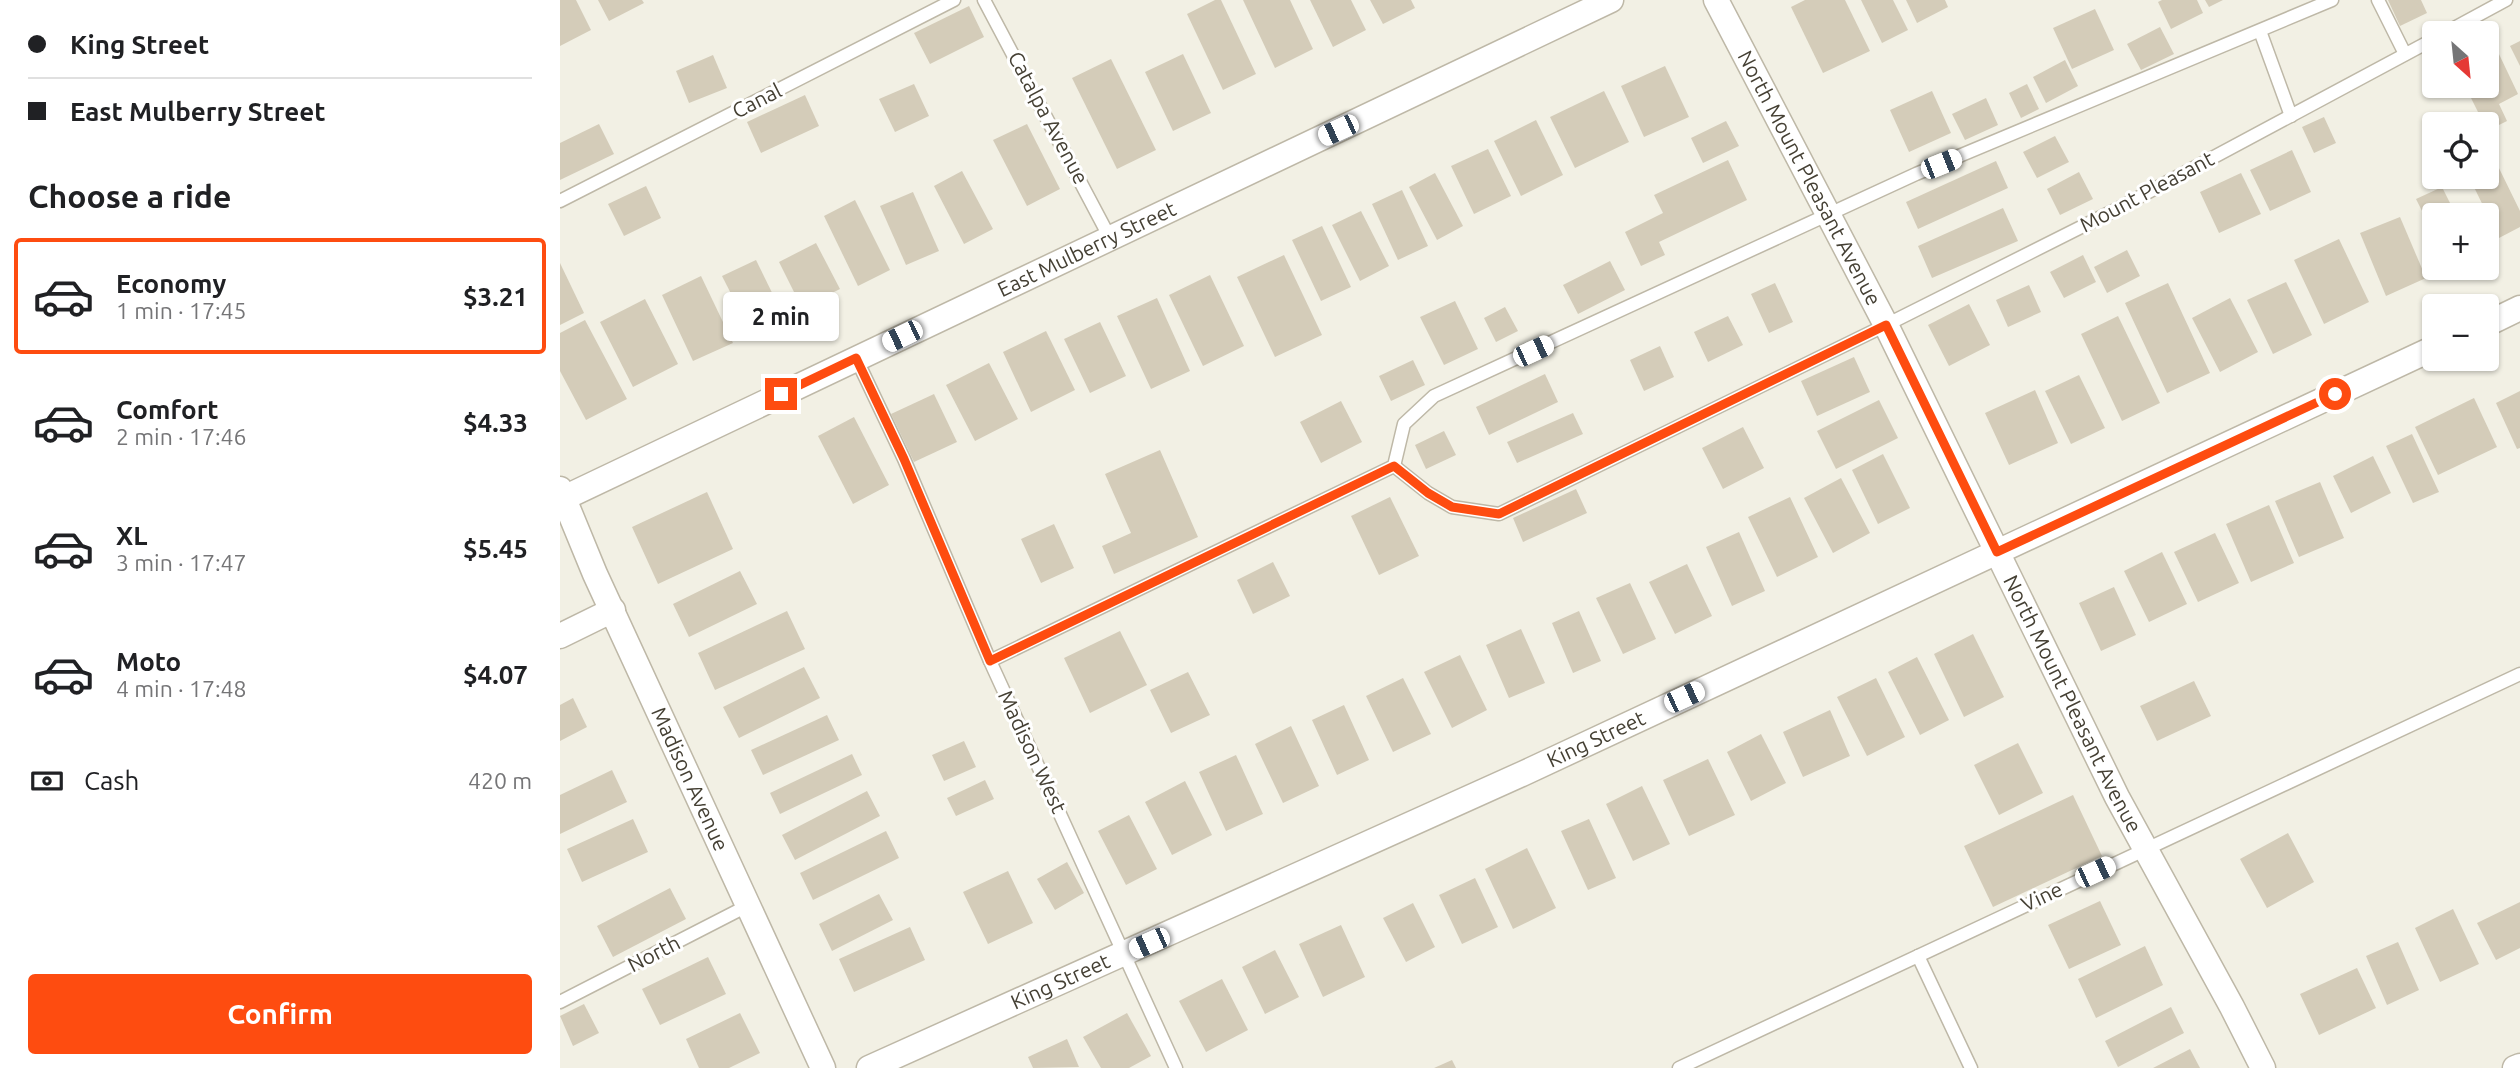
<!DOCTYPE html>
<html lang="en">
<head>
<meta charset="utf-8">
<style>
  :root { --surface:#fff; --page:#f6f6f6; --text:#202124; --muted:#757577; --line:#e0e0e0; --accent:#fe4c10 }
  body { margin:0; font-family:Ubuntu,sans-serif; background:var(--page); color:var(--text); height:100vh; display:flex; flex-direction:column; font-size:26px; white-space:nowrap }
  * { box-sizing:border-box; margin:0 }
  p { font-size:23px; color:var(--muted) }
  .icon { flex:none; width:38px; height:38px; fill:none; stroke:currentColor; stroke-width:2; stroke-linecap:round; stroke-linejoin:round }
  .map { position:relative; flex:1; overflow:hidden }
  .sheet { display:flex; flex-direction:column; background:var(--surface); width:560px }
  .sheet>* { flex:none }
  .hud { display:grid; align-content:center; height:154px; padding:0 28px; background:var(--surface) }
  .needle { width:46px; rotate:153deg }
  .controls { position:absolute; left:1862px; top:21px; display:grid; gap:14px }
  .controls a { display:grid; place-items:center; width:77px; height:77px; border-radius:7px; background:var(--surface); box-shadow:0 2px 5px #0004; font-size:35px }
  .end { position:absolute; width:32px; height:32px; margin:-16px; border:9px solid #fe4c10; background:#fff; box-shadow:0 0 0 4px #fff }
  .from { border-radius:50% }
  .bubble { position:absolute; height:49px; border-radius:7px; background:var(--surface); box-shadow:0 2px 5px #0004; font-size:23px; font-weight:700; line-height:49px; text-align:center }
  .car { position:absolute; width:21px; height:42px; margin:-21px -10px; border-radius:9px; box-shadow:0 0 5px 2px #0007; background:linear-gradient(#fff 24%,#345 0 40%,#fff 0 76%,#345 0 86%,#fff 0) }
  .hud b { display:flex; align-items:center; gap:24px; height:66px; font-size:26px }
  .hud b+b { border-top:2px solid var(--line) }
  .hud i { width:18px; height:18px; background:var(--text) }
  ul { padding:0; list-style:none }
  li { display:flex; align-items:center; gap:21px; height:116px; margin:0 14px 10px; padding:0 14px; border:4px solid transparent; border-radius:7px }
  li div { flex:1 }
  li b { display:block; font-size:26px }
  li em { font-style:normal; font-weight:700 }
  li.current { border-color:var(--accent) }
  li>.icon { width:63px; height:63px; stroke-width:1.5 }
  h2 { padding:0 28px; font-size:32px; line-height:84px }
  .pay { display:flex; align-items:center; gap:18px; height:77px; padding:0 28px; font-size:26px }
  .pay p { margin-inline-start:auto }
  .primary-button { display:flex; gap:14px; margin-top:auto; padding:14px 28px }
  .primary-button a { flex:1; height:80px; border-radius:7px; background:var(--accent); color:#fff; font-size:28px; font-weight:700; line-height:80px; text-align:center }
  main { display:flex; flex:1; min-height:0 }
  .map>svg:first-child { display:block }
  .building { fill:#d4ccb9 }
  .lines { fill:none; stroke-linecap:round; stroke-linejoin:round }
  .lane-casing { stroke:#beb8a7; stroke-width:15 }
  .street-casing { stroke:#beb8a7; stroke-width:27 }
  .lane { stroke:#fff; stroke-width:12 }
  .street { stroke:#fff; stroke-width:24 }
  .route { stroke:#fe4c10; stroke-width:9 }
  .labels { text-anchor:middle; stroke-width:6; stroke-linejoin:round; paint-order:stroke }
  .street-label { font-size:21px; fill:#454034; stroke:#fff }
</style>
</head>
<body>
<main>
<section class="sheet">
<div class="hud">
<b><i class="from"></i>King Street</b>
<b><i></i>East Mulberry Street</b>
</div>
<h2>Choose a ride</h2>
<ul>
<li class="current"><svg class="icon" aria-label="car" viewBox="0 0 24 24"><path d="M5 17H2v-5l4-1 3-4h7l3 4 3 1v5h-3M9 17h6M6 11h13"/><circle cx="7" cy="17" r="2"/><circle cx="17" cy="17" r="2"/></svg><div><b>Economy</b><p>1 min · 17:45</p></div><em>$3.21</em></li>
<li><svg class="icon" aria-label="car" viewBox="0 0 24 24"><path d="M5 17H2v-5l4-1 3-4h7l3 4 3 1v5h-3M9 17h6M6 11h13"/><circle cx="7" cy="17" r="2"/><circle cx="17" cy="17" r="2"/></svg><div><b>Comfort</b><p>2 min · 17:46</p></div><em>$4.33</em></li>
<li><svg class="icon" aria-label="car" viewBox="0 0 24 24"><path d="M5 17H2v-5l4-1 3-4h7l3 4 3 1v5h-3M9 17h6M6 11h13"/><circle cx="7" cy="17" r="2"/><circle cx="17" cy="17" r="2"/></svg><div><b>XL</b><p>3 min · 17:47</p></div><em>$5.45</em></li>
<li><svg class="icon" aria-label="car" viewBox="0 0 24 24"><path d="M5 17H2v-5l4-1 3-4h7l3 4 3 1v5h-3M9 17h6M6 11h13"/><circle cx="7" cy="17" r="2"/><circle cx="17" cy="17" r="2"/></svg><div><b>Moto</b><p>4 min · 17:48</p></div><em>$4.07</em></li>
</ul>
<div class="pay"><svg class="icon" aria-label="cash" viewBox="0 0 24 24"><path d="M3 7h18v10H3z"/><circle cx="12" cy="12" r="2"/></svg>Cash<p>420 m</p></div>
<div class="primary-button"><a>Confirm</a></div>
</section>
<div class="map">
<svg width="1960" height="1068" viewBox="0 0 1960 1068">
  <rect width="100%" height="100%" fill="#f2f0e4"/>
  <!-- building -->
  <g class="building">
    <path d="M0,0H16L31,30L0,46Z"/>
    <path d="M38,0H82L84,3L49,21Z"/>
    <path d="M655,0H661L696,74L663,90L627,14Z"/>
    <path d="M683,0H730L753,49L715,68Z"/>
    <path d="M750,0H791L806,30L773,47Z"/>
    <path d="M810,0H851L855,8L823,24Z"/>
    <path d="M1245,0H1285L1310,51L1263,73L1231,7Z"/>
    <path d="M1301,0H1333L1348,30L1322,43Z"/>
    <path d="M1346,0H1385L1388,7L1357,23Z"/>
    <path d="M1602,0H1637L1643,13L1611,29L1598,2Z"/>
    <path d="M1645,0H1663L1649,7Z"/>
    <path d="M1828,0H1861L1867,13L1840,26Z"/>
    <path d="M409,6L424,37L370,64L354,33Z"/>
    <path d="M1535,9L1554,50L1512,69L1493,28Z"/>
    <path d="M1600,27L1614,54L1581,70L1567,44Z"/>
    <path d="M1960,41V66L1950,46Z"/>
    <path d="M1938,52L1958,94L1939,104L1947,121L1927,131V124H1924L1905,86H1927V57Z"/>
    <path d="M623,54L651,113L613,131L585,72Z"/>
    <path d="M153,55L167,88L129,103L116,71Z"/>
    <path d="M551,59L596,150L557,169L512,78Z"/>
    <path d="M1505,60L1518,86L1486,103L1473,77Z"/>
    <path d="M1105,66L1129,117L1084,137L1061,86Z"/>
    <path d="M354,84L369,116L335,132L319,99Z"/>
    <path d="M1467,84L1479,109L1461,118L1449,93Z"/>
    <path d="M1044,91L1069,142L1015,168L990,117Z"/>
    <path d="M1372,91L1391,133L1349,152L1330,110Z"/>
    <path d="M245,95L259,126L201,153L187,122Z"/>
    <path d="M1426,98L1438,125L1405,140L1392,114Z"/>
    <path d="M1764,117L1776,143L1754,153L1742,127Z"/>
    <path d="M976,120L1003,175L961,196L934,141Z"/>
    <path d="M1166,121L1179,146L1143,163L1131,138Z"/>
    <path d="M39,124L54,154L0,180V143Z"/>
    <path d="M467,124L500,189L467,206L433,140Z"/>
    <path d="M1495,136L1509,162L1477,178L1463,152Z"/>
    <path d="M928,149L951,196L914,214L891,166Z"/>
    <path d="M1732,150L1751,192L1710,211L1690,170Z"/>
    <path d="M1168,160L1187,200L1099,242L1105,255L1081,266L1065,232L1103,213L1094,195Z"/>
    <path d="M1935,160L1960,211V227L1939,238L1909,177H1927V164Z"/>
    <path d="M1436,161L1448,188L1358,229L1346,202Z"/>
    <path d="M402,171L433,229L404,244L374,186Z"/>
    <path d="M1519,172L1533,199L1500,215L1487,189Z"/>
    <path d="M875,173L903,226L877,240L849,187Z"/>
    <path d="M1681,173L1701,214L1659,233L1640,192Z"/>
    <path d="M86,186L101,218L64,236L48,204Z"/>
    <path d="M1882,187L1896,215H1874V235L1856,199Z"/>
    <path d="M842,190L868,246L838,260L812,204Z"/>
    <path d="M353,192L379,251L346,265L320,206Z"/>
    <path d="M295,200L330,270L298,286L264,216Z"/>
    <path d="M1443,208L1458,241L1372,278L1358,246Z"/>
    <path d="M801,211L829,266L800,281L772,225Z"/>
    <path d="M1840,217L1866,278L1826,296L1800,233Z"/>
    <path d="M762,226L791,287L761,301L732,240Z"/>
    <path d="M1779,239L1809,302L1764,324L1734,260Z"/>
    <path d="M256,243L280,289L242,308L219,262Z"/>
    <path d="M1567,250L1580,276L1547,293L1534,267Z"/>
    <path d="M724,255L762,335L715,357L677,277Z"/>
    <path d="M1523,255L1536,282L1504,298L1490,272Z"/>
    <path d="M196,260L222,313L189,329L162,276Z"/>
    <path d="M1050,261L1065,290L1018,314L1003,285Z"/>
    <path d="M0,263L24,313L0,325Z"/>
    <path d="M650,275L684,346L643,366L609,295Z"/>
    <path d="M141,276L173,343L133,361L102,295Z"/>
    <path d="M1726,282L1752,335L1713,354L1687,300Z"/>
    <path d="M1215,283L1233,322L1209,333L1191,294Z"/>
    <path d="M1608,283L1650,373L1607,393L1565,303Z"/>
    <path d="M1469,285L1481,312L1448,327L1436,300Z"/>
    <path d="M597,298L630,371L591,389L557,316Z"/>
    <path d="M1670,298L1698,352L1660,372L1632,318Z"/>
    <path d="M85,299L118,364L73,387L40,322Z"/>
    <path d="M895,301L918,349L884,365L860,317Z"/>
    <path d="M1409,304L1430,345L1389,366L1368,325Z"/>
    <path d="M945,307L958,331L936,342L924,318Z"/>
    <path d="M1168,316L1183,345L1148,362L1134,332Z"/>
    <path d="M1558,316L1600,403L1562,421L1521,334Z"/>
    <path d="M25,320L67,399L26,420L0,371V333Z"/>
    <path d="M540,322L566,376L530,393L504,339Z"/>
    <path d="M486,331L515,390L471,412L443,352Z"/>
    <path d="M1100,346L1114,377L1084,391L1070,360Z"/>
    <path d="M1294,357L1310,392L1257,416L1241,381Z"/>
    <path d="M853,360L865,385L831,401L819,376Z"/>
    <path d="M429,363L458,419L415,441L386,385Z"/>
    <path d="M985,374L998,402L929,435L916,407Z"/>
    <path d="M1519,375L1545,428L1511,444L1485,391Z"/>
    <path d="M1475,390L1498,443L1449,465L1425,413Z"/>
    <path d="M1960,391V448L1957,449L1936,403Z"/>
    <path d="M374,394L397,442L354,462L331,414Z"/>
    <path d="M1914,398L1937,447L1878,475L1855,427Z"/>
    <path d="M1319,400L1338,438L1276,469L1257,431Z"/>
    <path d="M781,401L802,442L761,463L740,422Z"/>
    <path d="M1013,413L1023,434L957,463L947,442Z"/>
    <path d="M294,417L329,485L293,504L258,436Z"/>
    <path d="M1183,427L1204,468L1163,489L1142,448Z"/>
    <path d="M884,431L896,455L866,469L855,445Z"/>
    <path d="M1852,434L1879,492L1853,503L1826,446Z"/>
    <path d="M600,450L638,537L554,574L542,546L571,533L545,474Z"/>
    <path d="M1323,454L1350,508L1318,524L1292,470Z"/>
    <path d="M1813,456L1831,493L1791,513L1773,476Z"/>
    <path d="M1281,478L1310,533L1273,553L1244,498Z"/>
    <path d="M1760,482L1784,538L1739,557L1715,501Z"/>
    <path d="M1016,489L1027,513L963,542L953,518Z"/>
    <path d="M147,492L173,549L98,584L72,527Z"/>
    <path d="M830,497L859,556L819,575L791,516Z"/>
    <path d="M1230,497L1258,557L1217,577L1188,517Z"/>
    <path d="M1709,505L1734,563L1691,582L1666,524Z"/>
    <path d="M494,524L514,568L481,583L461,539Z"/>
    <path d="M1179,532L1205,591L1172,606L1146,547Z"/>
    <path d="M1655,533L1679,583L1638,602L1614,552Z"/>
    <path d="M1602,552L1627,604L1589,622L1564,571Z"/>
    <path d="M713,562L730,596L693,614L677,580Z"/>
    <path d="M1127,564L1152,616L1115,634L1089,582Z"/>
    <path d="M180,571L197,604L129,637L113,604Z"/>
    <path d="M1070,583L1096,639L1063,654L1036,598Z"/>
    <path d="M1554,587L1576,635L1541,651L1519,603Z"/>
    <path d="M227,611L245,649L155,690L138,653Z"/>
    <path d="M1019,611L1041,661L1013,673L992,623Z"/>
    <path d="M961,629L985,683L949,698L926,645Z"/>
    <path d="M560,631L587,685L530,713L504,658Z"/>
    <path d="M1413,634L1444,697L1404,717L1374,654Z"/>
    <path d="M900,655L927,710L892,728L864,672Z"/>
    <path d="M1357,657L1389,720L1360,735L1328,672Z"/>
    <path d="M244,667L260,698L179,738L163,707Z"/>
    <path d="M628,672L650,715L611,733L590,690Z"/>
    <path d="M843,678L871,734L833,752L806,696Z"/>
    <path d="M1316,678L1345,737L1307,756L1277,697Z"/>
    <path d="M1634,681L1651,716L1597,741L1580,706Z"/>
    <path d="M13,698L27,727L0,741V705Z"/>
    <path d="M784,705L809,760L777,775L752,720Z"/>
    <path d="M1270,710L1290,756L1243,777L1223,732Z"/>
    <path d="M267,715L279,740L203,775L191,750Z"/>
    <path d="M731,726L759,786L723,803L695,744Z"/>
    <path d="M1201,734L1226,783L1191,801L1167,752Z"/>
    <path d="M404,741L416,767L384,781L372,755Z"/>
    <path d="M1458,743L1483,793L1439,815L1414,765Z"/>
    <path d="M292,754L302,775L220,814L210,793Z"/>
    <path d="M676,755L703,814L666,831L639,772Z"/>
    <path d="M1148,759L1175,815L1129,836L1103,780Z"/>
    <path d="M52,770L67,802L0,834V795Z"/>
    <path d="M425,780L434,799L396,816L387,798Z"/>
    <path d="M625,781L652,835L612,855L585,802Z"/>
    <path d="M1082,786L1110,844L1073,861L1046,804Z"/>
    <path d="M307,791L320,816L235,860L222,835Z"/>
    <path d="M1513,795L1542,856L1433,907L1404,846Z"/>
    <path d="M569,815L597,869L566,885L538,831Z"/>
    <path d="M73,819L88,852L22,882L7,849Z"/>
    <path d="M1029,819L1056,878L1028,890L1001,831Z"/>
    <path d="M326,831L339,858L253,900L240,873Z"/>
    <path d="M1728,833L1754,882L1707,908L1680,859Z"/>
    <path d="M967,848L996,908L953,929L925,869Z"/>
    <path d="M507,862L524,893L495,910L477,879Z"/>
    <path d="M448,871L473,923L428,944L403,892Z"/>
    <path d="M915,878L938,927L902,944L879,895Z"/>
    <path d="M110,888L126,919L53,957L37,926Z"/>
    <path d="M319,894L333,920L272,951L259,924Z"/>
    <path d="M1540,901L1561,945L1509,969L1488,925Z"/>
    <path d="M1960,902V948L1936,960L1917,923Z"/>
    <path d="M853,903L875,947L846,962L823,918Z"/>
    <path d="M1893,909L1919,964L1880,982L1855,928Z"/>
    <path d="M781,925L805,977L763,997L739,944Z"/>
    <path d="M350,927L365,960L294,992L279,959Z"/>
    <path d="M1838,942L1859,990L1827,1005L1806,956Z"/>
    <path d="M1585,946L1603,985L1536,1018L1518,979Z"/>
    <path d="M715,950L739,997L705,1014L682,967Z"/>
    <path d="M148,957L166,994L100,1025L82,989Z"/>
    <path d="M1797,968L1816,1008L1759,1035L1740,994Z"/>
    <path d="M662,979L688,1030L646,1052L619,1001Z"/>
    <path d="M24,1004L39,1033L13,1046L0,1016Z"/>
    <path d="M1611,1007L1624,1033L1558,1067L1545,1041Z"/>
    <path d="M180,1013L200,1053L169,1068H139L126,1039Z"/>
    <path d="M567,1013L591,1056L569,1068H541L523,1037Z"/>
    <path d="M507,1039L519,1067L473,1068L468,1057Z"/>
    <path d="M1630,1049L1640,1068H1593Z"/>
    <path d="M892,1060L896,1068H874Z"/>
  </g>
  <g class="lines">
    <defs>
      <g id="lane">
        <path d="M424,0L550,238"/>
        <path d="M1818,0L1845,54"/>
        <path d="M1700,31L1731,116"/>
        <path d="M1885,33L1946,0"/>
        <path d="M0,201L394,0"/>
        <path d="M296,358L344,459L430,661L616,1068"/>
        <path d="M834,466L868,493L892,507L939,514L1326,325L1555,210L1874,39"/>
        <path d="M430,661L834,466L844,424L874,396L1356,174L1772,0"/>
        <path d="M1358,956L1411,1068"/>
        <path d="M0,1002L187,906"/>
        <path d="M1119,1068L1960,674"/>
      </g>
      <g id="street">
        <path id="s1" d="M1156,0L1326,325L1557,797L1672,1007L1703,1068"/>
        <path d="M1927,324L1960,308"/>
        <path id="s2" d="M0,489L35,574L263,1068"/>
        <path id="s3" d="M4,498L1051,0"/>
        <path d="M0,636L53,610"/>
        <path id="s4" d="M309,1068L962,774L1874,348"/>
        <path d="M1955,1068L1960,1066"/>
      </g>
    </defs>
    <!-- lane casing -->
    <use href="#lane" class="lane-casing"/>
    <!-- street casing -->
    <use href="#street" class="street-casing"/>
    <!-- lane -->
    <use href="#lane" class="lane"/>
    <!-- street -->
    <use href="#street" class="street"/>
  </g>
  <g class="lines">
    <!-- route -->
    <path class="route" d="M221,394L296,358L344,459L430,661L834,466L868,493L892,507L939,514L1326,325L1437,552L1775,394"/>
  </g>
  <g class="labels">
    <!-- street labels -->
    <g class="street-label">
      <text transform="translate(197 101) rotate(-27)" y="7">Canal</text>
      <text transform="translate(488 118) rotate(62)" y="7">Catalpa Avenue</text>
      <text dy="7" stroke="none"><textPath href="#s1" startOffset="201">North Mount Pleasant Avenue</textPath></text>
      <text transform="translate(1587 192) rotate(-28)" y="7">Mount Pleasant</text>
      <text dy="7" stroke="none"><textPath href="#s3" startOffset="579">East Mulberry Street</textPath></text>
      <text dy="7" stroke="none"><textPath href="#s1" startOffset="789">North Mount Pleasant Avenue</textPath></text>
      <text dy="7" stroke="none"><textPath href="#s4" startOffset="798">King Street</textPath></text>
      <text transform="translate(472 752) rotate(65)" y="7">Madison West</text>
      <text dy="7" stroke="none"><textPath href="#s2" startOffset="318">Madison Avenue</textPath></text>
      <text transform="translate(1482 897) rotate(-25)" y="7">Vine</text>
      <text transform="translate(94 954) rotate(-27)" y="7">North</text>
      <text dy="7" stroke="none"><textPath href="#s4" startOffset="210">King Street</textPath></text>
    </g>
  </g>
</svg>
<div class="controls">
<a><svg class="needle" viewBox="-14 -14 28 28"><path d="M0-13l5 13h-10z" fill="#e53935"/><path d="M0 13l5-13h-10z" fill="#757577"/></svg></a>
<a><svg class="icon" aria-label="locate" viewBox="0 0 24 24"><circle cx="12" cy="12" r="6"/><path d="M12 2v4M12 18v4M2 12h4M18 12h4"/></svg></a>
<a>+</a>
<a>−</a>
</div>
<i class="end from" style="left:1775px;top:394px"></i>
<i class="end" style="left:221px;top:394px"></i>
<div class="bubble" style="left:163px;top:292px;width:116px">2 min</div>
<i class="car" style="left:778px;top:130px;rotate:245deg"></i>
<i class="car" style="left:1381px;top:164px;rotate:68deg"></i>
<i class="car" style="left:342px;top:336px;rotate:244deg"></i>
<i class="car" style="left:973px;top:351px;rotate:65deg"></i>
<i class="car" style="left:1124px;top:697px;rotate:65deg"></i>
<i class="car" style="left:1535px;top:872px;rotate:65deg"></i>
<i class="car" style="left:589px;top:943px;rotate:246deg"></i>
</div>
</main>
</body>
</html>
